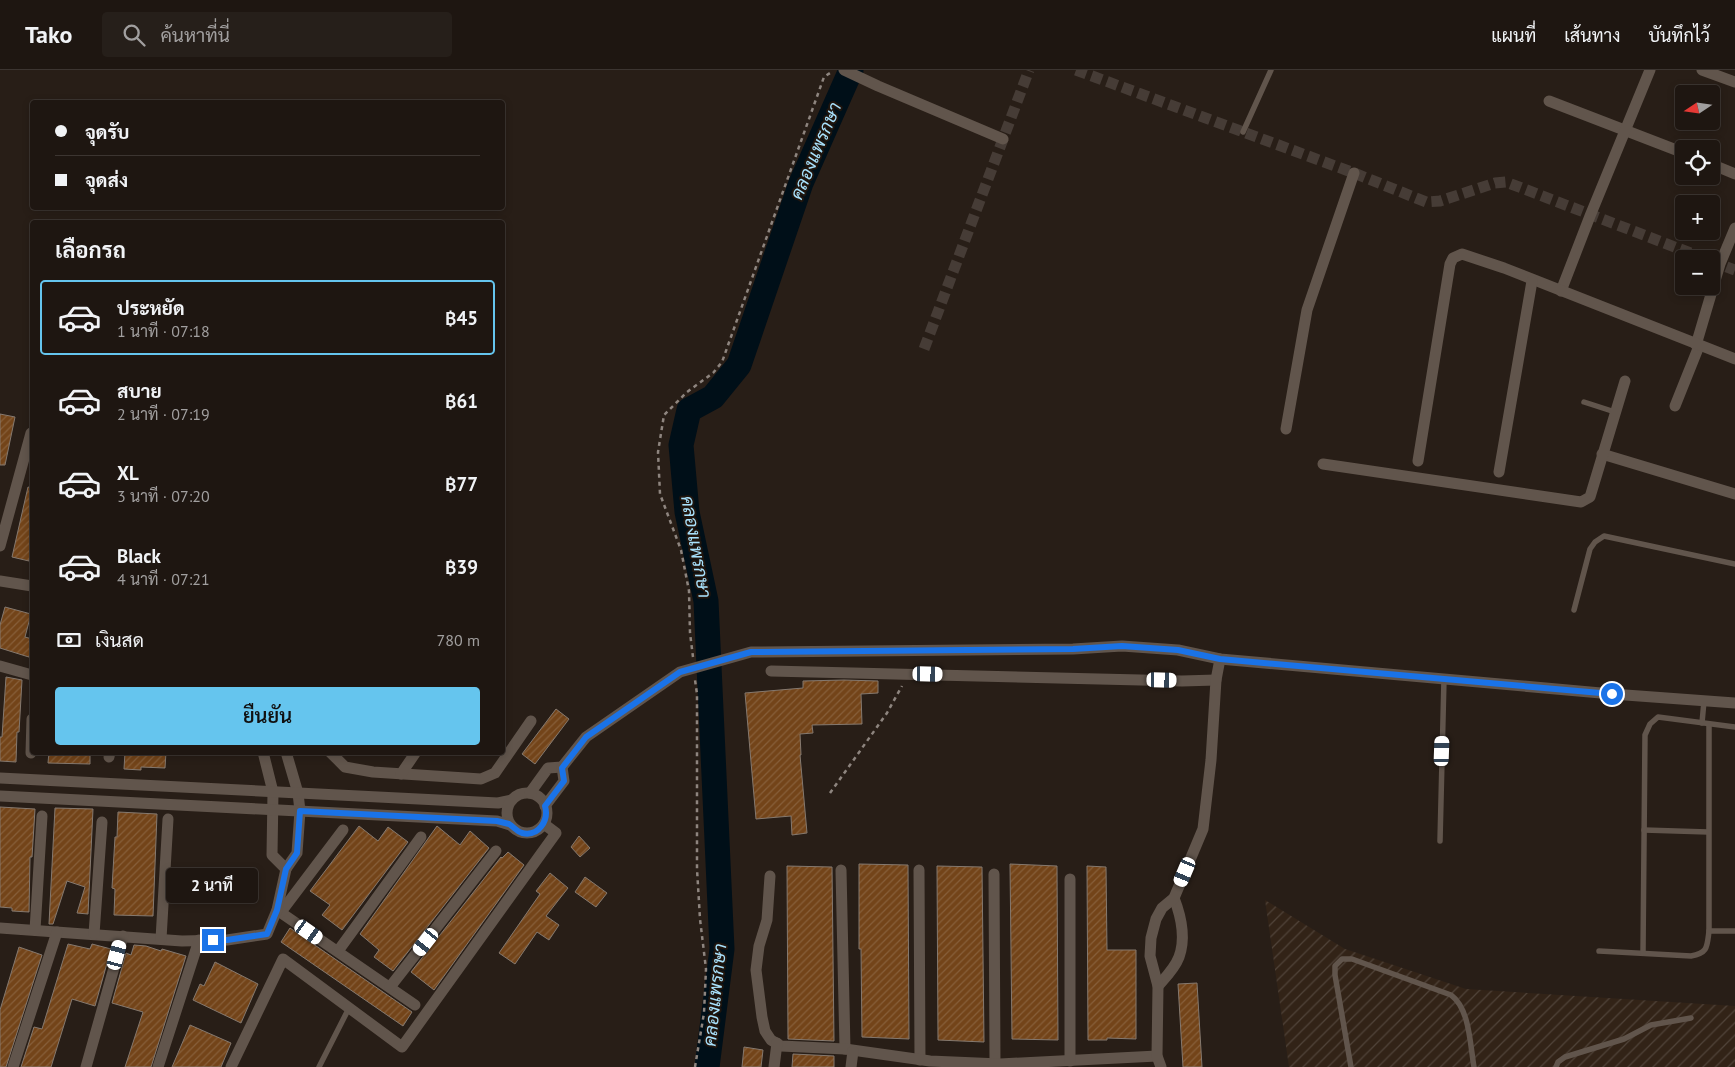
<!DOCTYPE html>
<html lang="th">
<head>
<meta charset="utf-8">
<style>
  :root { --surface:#1e1611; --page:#261f1a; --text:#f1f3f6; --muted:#a19f9f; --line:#3c3531; --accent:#65c5ee }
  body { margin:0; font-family:"PT Sans",Sarabun,sans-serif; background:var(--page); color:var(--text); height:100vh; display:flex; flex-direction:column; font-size:19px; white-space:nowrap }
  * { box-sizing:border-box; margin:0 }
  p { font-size:16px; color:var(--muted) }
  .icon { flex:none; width:28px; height:28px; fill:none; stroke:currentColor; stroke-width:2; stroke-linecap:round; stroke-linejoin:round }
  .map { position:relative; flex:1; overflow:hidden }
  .drawer { position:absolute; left:30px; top:150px; width:475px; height:535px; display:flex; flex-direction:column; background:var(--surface); border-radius:5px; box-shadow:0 2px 8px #0003,0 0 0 1px var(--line) }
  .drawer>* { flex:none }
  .banner { position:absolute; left:30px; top:30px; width:475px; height:110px; border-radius:5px; box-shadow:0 2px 8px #0003,0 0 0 1px var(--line); display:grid; align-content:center; height:110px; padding:0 25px; background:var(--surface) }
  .needle { width:32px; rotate:257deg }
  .fabs { position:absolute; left:1675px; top:15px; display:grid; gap:10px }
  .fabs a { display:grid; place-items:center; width:45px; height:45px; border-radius:5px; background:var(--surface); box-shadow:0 2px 8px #0003,0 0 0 1px var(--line); font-size:25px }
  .end { position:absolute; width:22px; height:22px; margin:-11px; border:6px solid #1a73e8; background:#fff; box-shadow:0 0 0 2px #fff }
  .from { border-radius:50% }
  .bubble { position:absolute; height:35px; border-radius:5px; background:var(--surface); box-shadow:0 2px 8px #0003,0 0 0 1px var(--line); font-size:16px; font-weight:600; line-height:35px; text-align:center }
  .car { position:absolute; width:15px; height:30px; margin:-15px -8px; border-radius:6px; box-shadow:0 0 4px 1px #0007; background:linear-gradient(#fff 24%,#345 0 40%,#fff 0 76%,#345 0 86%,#fff 0) }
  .banner b { display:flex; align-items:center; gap:18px; height:48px; font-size:19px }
  .banner b+b { border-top:1px solid var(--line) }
  .banner i { width:12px; height:12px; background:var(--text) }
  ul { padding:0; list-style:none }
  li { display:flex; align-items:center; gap:15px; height:75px; margin:0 10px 8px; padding:0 15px; border:2px solid transparent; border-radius:5px }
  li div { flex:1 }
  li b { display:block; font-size:19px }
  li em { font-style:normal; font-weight:600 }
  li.on { border-color:var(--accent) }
  li>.icon { width:45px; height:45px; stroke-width:1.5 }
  h2 { padding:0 25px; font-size:22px; line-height:60px }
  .pay { display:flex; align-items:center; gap:12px; height:55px; padding:0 25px; font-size:19px }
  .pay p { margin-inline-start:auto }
  .cta { display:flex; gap:10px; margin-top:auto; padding:10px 25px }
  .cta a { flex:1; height:58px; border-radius:5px; background:var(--accent); color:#111; font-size:20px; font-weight:600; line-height:58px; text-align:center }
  header { display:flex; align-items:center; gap:30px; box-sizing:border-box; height:70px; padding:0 25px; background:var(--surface); border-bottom:1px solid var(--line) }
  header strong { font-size:24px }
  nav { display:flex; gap:28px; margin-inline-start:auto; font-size:18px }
  .search { width:350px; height:45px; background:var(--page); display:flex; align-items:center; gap:12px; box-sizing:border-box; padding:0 18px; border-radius:5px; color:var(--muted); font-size:19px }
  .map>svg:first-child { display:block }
  .industrial { fill:url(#industrial-furrows) }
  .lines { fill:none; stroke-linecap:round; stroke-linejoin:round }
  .river { stroke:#000f18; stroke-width:25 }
  .building { fill:url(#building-hatch); stroke:#85796f }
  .street-tunnel { stroke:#463c36; stroke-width:11; stroke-dasharray:11 5.5; stroke-linecap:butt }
  .path { stroke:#8e857f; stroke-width:2.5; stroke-dasharray:4 4; stroke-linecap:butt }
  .lane { stroke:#61554c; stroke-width:5.5 }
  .street { stroke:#61554c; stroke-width:11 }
  .route { stroke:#1a73e8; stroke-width:6 }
  .labels { text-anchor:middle; stroke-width:4; stroke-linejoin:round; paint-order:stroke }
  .water-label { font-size:18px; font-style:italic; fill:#a9e2fd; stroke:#1f150e }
</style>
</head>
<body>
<header>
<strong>Tako</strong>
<div class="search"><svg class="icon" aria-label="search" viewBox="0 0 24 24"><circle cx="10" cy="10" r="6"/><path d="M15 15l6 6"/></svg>ค้นหาที่นี่</div>
<nav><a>แผนที่</a><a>เส้นทาง</a><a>บันทึกไว้</a></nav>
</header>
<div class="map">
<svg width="1735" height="997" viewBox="0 0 1735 997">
  <defs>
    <pattern id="industrial-furrows" width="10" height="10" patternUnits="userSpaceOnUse" patternTransform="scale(1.25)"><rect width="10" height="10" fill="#322317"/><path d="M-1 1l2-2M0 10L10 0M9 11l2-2" fill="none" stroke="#504339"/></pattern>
    <pattern id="building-hatch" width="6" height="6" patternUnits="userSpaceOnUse" patternTransform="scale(1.25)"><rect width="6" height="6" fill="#734419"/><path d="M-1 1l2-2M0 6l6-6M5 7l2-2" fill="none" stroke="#875f3a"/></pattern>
  </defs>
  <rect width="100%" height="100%" fill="#281e17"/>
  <!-- industrial -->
  <path class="industrial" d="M1265,830L1345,879L1466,919L1735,936V997H1289Z"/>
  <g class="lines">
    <!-- river -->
    <path class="river" d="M707,997L722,879L706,531L687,442L681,375L689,340L713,327L739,295L801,113L851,0"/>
  </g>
  <!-- building -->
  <g class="building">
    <path d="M0,344L15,347L5,395H0Z"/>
    <path d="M28,417L32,418V473L29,491L12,487Z"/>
    <path d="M5,537L31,544L25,567L32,569V588L0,578V555Z"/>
    <path d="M6,607L22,610L19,662H17L16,692L0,691V667H2Z"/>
    <path d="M844,610L878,611V623L861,624L862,654L812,655L813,663L800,664L801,685H800L807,763L792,765L791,746L756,749L745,623L803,618V611Z"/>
    <path d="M556,639L569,649L535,694L522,684Z"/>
    <path d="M49,682H90V694L48,693Z"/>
    <path d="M125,682H166L165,698L141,697V700L124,699Z"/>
    <path d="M0,737L35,739L32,787H30L29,842L12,841V838L0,837Z"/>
    <path d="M55,738L93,739L88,844L77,843L85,817L67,811L53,854H49Z"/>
    <path d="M118,742L157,744L153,846L114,845L115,819L112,818L115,767H117Z"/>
    <path d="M359,756L378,771L388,757L408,772L342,860L322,845L330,835L310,821Z"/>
    <path d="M437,756L460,775L470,761L489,778L393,901L374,887L379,880L360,864Z"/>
    <path d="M579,766L590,778L580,787L571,777Z"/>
    <path d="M508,782L524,795L434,920L411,902L501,787L502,788Z"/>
    <path d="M859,794L908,795L909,969L862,967L861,879H859Z"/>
    <path d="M1010,794L1057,796L1058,970L1012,969Z"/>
    <path d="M787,796L832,797L834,971L788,969Z"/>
    <path d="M937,796L982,797L984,972L938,970Z"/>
    <path d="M1087,796L1106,797L1107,880H1136V969L1107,968V970H1088Z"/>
    <path d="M550,803L568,818L546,846L559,855L549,870L537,862L515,894L499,883L540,824L536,821Z"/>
    <path d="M585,807L607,823L596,837L575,822Z"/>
    <path d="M290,858L412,942L403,956L281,872Z"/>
    <path d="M68,874L90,879L92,874L111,879L95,936L72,929L51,997H21L34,957L42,959Z"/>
    <path d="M134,875L146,876L161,881L162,879L186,886L151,997H125L143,942L112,933L126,883L131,885Z"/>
    <path d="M19,877L42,885L6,997H0V940Z"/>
    <path d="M215,892L258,914L241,953L193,930L200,914L204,916Z"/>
    <path d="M1197,913L1202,997H1183L1178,914Z"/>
    <path d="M190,955L231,973L221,997H172Z"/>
    <path d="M744,977L763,980L761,997H742Z"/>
    <path d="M793,984L834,986V997H792Z"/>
  </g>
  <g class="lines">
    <!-- street-tunnel -->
    <g class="street-tunnel">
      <path d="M1076,0L1354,103L1426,132L1440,131L1495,113L1506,112L1706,189"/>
      <path d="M1711,191L1735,200"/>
      <path d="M924,279L1029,0"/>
    </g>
    <!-- path -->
    <g class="path">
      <path d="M693,587L690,563L689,521L681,480L660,424L658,382L664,345L687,322L713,303L722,292L824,7L833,1"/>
      <path d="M830,723L887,643L902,616"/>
      <path d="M695,997L704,943L706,899L700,849L697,799V624L695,610"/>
    </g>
    <!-- lane -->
    <g class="lane">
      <path d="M1243,62L1271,0"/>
      <path d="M1584,332L1615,342"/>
      <path d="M1574,540L1590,479L1595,472L1604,466L1735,494"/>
      <path d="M1702,653L1704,631"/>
      <path d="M1644,760L1708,762"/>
      <path d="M1440,771L1444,609"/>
      <path d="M1709,861H1735"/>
      <path d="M1599,881L1691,886C1708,883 1707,877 1709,861V654"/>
      <path d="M1643,883L1645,665L1650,654L1658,647L1735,657"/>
      <path d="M319,997L349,938"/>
      <path d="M1351,997L1335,905V896L1342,889H1352L1451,925C1470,939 1470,975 1474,997"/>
      <path d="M1556,997L1558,992L1565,987L1624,969L1651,955L1691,948"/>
    </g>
    <!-- street -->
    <g class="street">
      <path d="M844,0L878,16L1003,69"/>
      <path d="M1702,0L1735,12"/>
      <path d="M1549,31L1684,83"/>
      <path d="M1711,94L1735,104"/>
      <path d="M1561,221L1590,146L1650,0"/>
      <path d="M1696,275L1720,194L1735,158"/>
      <path d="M1675,336L1699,276"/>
      <path d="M1286,359L1307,240L1354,103"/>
      <path d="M1602,384L1735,424"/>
      <path d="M1418,391L1450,194L1453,188L1462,184L1504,198L1735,289"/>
      <path d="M1323,394L1581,432L1590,427L1625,311"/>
      <path d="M1499,402L1532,211"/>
      <path d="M0,476L31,363"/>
      <path d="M0,511L32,516"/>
      <path d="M0,596L32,605"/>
      <path d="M771,601L1182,611L1216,610"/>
      <path d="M263,682L273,722L272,785L286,799L297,783L300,741L298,723L286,682"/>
      <path d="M330,682L345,697L373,702L481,709L495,703L531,651"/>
      <path d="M31,683L32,649"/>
      <path d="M109,687L110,682"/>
      <path d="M401,704L416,682"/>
      <path d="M0,708L498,733L512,730"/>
      <circle cx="527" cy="743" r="20"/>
      <path d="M530,723L548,698L562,697"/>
      <path d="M0,726L497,751L510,755"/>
      <path d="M545,736L564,711L562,697L586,667L680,602L751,582L1073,579L1122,576L1178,580L1220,589L1612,624L1735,633"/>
      <path d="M841,800L845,979"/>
      <path d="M919,800L920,990"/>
      <path d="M994,804L995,994"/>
      <path d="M770,806L767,850L759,876L756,900L762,947L765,961L771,970L781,976L845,979L930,991L1000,994L1157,986"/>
      <path d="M1070,809V991"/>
      <path d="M277,840L415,935"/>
      <path d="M281,842L343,760"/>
      <path d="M0,858L182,871L227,870L267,864L277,840L286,799"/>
      <path d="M35,860L42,746"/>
      <path d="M94,864L102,752"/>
      <path d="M161,869L168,749"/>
      <path d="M338,881L421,767"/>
      <path d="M1158,916C1166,907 1175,898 1179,887C1186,868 1181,846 1174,828"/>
      <path d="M390,917L496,781"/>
      <path d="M13,997L57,862"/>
      <path d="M86,997L123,866"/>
      <path d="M158,997L199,870"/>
      <path d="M231,997L283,889L402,977L556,763L544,754"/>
      <path d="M774,997L777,973"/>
      <path d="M851,997L853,981"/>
      <path d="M1161,997L1157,986L1158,916L1150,886L1151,868L1156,849L1162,838L1174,828L1203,759L1211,690L1216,610L1220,589"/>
    </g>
  </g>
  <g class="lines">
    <!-- route -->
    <path class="route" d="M213,870H227L267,864L277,840L286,799L297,783L300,741L497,751C501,752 505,753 509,754C514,757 516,761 522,763C539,767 549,750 545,736L564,711L562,698L586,667L680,602L751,582L1073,579L1122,576L1178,580L1220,589L1612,624"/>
  </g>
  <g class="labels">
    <!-- water labels -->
    <g class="water-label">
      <text transform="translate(816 81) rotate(-67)" y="6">คลองแพรกษา</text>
      <text transform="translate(696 477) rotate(80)" y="6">คลองแพรกษา</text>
      <text transform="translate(715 925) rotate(-84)" y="6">คลองแพรกษา</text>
    </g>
  </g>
</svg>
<div class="fabs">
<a><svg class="needle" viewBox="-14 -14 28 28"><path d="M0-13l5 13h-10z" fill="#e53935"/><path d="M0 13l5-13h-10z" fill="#a19f9f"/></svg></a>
<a><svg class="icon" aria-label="locate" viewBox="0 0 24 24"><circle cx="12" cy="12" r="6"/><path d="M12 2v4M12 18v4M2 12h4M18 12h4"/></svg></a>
<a>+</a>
<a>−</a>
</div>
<i class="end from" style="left:1612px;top:624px"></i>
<i class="end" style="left:213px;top:870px"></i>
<div class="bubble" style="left:166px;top:798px;width:92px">2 นาที</div>
<i class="car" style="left:928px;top:604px;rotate:91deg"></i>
<i class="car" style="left:1162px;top:610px;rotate:91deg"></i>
<i class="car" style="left:1442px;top:681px;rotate:2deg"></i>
<i class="car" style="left:1185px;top:802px;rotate:203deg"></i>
<i class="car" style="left:309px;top:862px;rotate:125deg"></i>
<i class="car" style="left:426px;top:872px;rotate:218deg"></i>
<i class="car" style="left:117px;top:885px;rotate:15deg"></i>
<div class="banner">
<b><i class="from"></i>จุดรับ</b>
<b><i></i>จุดส่ง</b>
</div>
<section class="drawer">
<h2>เลือกรถ</h2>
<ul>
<li class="on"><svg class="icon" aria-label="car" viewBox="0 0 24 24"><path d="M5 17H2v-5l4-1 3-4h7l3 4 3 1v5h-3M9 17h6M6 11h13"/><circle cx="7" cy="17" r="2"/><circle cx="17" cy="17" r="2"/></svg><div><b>ประหยัด</b><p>1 นาที · 07:18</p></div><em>฿45</em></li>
<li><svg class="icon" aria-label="car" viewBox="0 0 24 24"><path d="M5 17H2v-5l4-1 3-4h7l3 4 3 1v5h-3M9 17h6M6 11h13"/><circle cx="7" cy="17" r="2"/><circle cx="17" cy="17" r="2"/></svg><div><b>สบาย</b><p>2 นาที · 07:19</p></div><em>฿61</em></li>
<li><svg class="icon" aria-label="car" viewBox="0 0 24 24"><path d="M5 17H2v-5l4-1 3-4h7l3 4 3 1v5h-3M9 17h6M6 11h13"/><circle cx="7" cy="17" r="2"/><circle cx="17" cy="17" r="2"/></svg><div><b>XL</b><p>3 นาที · 07:20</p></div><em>฿77</em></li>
<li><svg class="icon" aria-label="car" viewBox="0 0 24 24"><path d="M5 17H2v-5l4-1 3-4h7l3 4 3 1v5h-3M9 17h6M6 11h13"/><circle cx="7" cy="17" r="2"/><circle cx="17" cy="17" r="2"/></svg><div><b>Black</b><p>4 นาที · 07:21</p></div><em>฿39</em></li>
</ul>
<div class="pay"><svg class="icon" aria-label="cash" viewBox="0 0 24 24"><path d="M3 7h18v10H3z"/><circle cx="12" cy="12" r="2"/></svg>เงินสด<p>780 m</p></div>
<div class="cta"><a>ยืนยัน</a></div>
</section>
</div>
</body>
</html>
